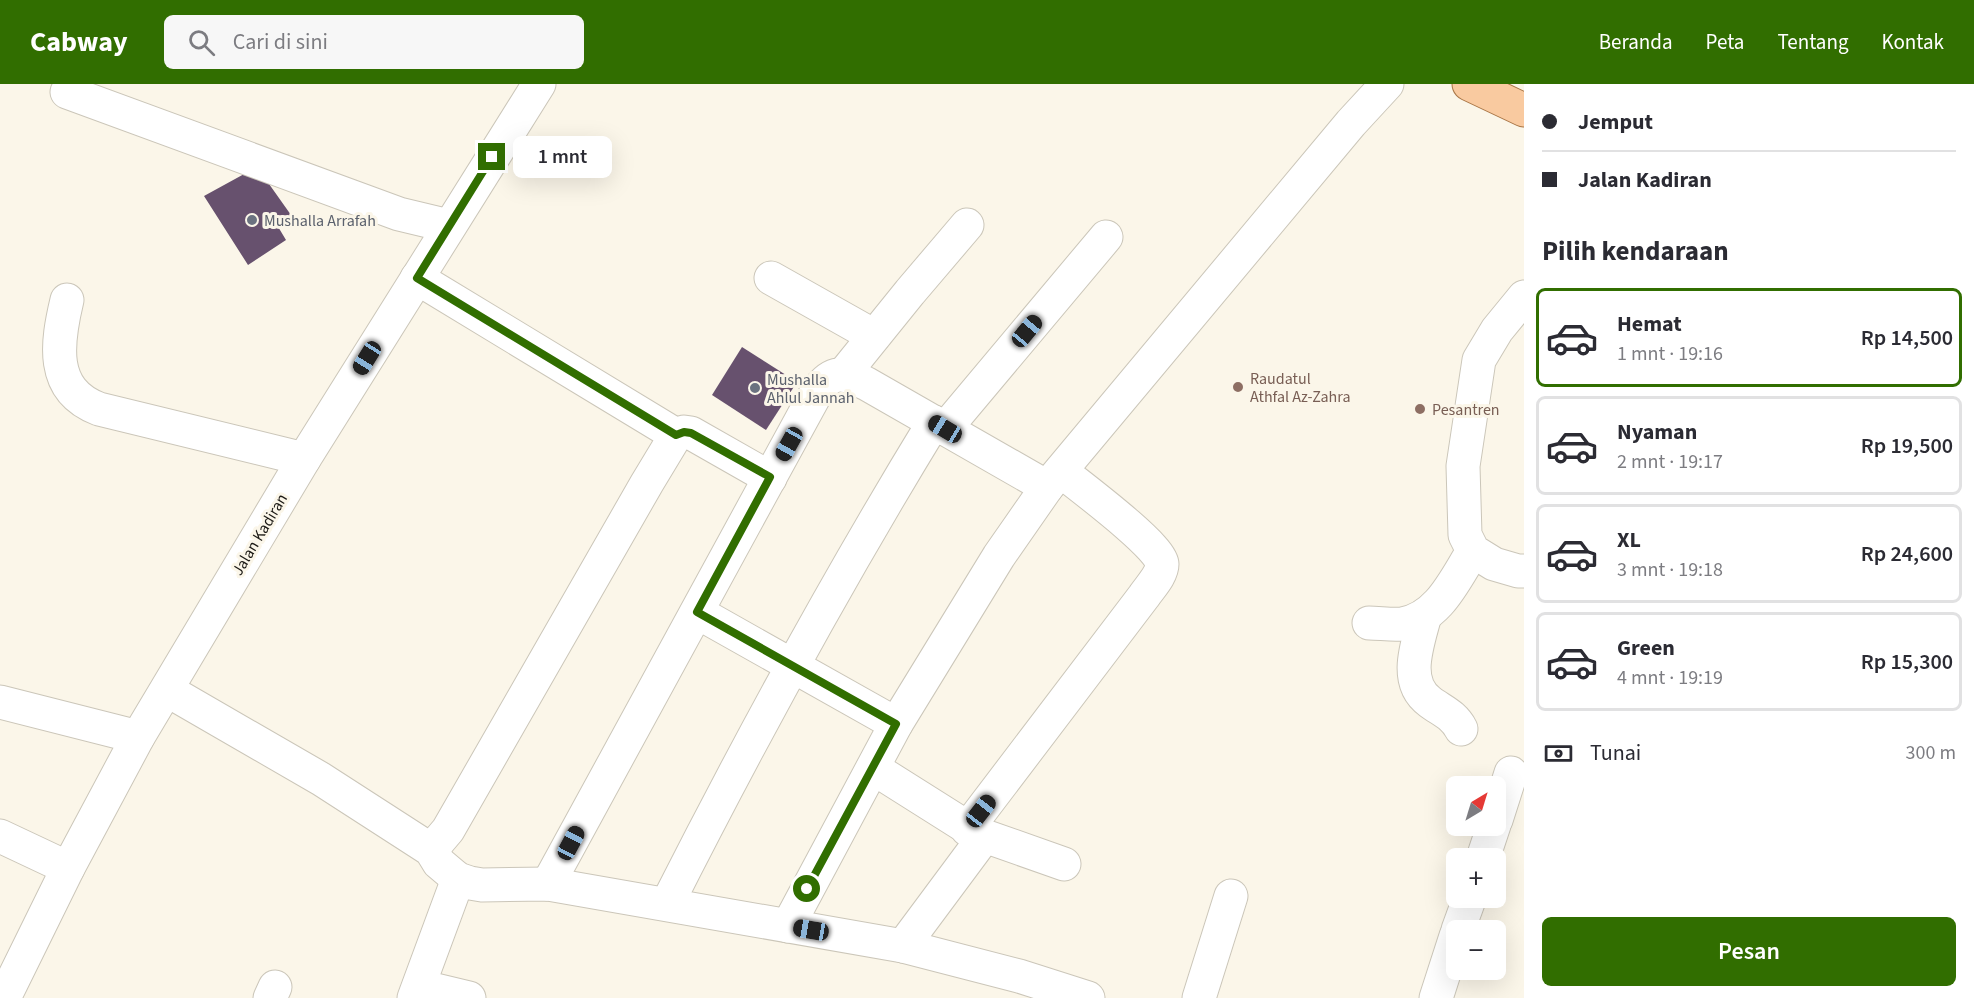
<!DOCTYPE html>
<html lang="id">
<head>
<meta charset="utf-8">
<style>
  :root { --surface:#fff; --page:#f7f7f7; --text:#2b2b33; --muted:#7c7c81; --line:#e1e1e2; --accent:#316e00 }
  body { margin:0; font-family:"Source Sans 3",sans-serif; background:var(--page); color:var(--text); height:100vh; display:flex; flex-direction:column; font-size:22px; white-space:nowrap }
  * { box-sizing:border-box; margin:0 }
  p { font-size:20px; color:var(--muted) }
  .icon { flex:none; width:33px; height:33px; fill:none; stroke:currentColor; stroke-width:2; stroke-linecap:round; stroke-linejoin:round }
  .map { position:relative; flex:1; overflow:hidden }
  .sheet { display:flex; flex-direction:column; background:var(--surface); width:450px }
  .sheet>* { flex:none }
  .guide { display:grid; align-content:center; height:132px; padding:0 18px; background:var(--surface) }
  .needle { width:39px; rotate:38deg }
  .controls { position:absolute; left:1446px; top:692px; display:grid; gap:12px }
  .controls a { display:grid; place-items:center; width:60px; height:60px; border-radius:9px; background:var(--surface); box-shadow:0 6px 24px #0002; font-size:30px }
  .end { position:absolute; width:27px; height:27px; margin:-14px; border:8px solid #316e00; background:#fff; box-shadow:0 0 0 3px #fff }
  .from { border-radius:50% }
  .bubble { position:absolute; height:42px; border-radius:9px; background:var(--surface); box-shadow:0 6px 24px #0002; font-size:20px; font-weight:600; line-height:42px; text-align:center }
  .car { position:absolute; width:18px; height:36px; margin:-18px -9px; border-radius:8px; box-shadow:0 0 4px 2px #0007; background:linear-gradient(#222 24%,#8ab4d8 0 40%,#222 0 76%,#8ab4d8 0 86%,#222 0) }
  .guide b { display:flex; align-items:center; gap:21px; height:57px; font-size:22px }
  .guide b+b { border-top:2px solid var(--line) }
  .guide i { width:15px; height:15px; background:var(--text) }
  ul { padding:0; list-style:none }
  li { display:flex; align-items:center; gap:18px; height:99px; margin:0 12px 9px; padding:0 6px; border:3px solid var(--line); border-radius:9px }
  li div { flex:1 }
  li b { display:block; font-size:22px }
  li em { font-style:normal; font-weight:600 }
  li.selected { border-color:var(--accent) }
  li>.icon { width:54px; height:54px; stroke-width:1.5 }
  h2 { padding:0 18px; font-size:27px; line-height:72px }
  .pay { display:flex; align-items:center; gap:15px; height:66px; padding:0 18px; font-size:22px }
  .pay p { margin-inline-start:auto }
  .button { display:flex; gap:12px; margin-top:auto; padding:12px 18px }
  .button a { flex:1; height:69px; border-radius:9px; background:var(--accent); color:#fff; font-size:24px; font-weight:600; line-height:69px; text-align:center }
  header { display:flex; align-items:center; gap:36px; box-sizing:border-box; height:84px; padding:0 30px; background:var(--accent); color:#fff }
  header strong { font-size:28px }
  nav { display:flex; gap:33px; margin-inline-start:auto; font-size:21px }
  .search { width:420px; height:54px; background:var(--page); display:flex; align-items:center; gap:15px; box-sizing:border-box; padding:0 21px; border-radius:9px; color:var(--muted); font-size:22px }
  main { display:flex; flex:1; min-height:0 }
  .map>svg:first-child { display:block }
  .building { fill:#67516e }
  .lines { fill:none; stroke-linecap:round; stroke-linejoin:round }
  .minor-casing { stroke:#cbc6b9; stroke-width:35 }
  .major-casing { stroke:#a87545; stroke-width:35 }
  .minor { stroke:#fff; stroke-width:33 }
  .major { stroke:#f9caa0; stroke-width:33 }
  .route { stroke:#316e00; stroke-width:8 }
  .worship-dot { fill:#6b7280; stroke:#fbf6e9; stroke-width:2 }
  .education-dot { fill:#8d6e63; stroke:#fbf6e9; stroke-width:2 }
  .labels { text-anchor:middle; stroke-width:6; stroke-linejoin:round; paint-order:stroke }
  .worship-label { font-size:16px; fill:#5b616d; stroke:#fbf6e9; text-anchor:start }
  .education-label { font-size:16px; fill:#785e54; stroke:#fbf6e9; text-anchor:start }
  .street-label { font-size:16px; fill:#1a1814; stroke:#fbf6e9 }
</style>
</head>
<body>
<header>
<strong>Cabway</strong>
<div class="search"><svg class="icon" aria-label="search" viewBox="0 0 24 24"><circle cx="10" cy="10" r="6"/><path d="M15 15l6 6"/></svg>Cari di sini</div>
<nav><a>Beranda</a><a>Peta</a><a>Tentang</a><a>Kontak</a></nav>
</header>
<main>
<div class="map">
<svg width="1524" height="914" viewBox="0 0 1524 914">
  <rect width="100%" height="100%" fill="#fbf6e9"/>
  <!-- building -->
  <g class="building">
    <path d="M257,83L291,131L277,141L286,156L248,181L204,112Z"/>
    <path d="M742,263L797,298L766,346L712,311Z"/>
  </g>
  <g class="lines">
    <defs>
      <g id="minor">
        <path d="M67,8L399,130L449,142"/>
        <path d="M417,194L676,351"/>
        <path d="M771,194L874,252"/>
        <path d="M1524,213L1497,246L1479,276L1463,382L1465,451L1473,467L1494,480L1518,487H1524"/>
        <path d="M67,216C57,258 49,306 99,325L304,375"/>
        <path d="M843,291L910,208L967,141"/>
        <path d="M945,345L1106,153"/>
        <path d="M697,528L896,640"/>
        <path d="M1425,531C1418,559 1402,598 1430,618C1442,627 1454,631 1461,645"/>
        <path d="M1369,539C1379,539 1392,541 1402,540C1439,534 1455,495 1473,467"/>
        <path d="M167,606L321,695L431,766L439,779L452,790L458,795L470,799L482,801L548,800L903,862L1019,892L1088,914"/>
        <path d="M0,618L138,653"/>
        <path d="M873,684L976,749L1064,780"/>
        <path d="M1496,736L1511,689"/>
        <path d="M967,745L1144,512C1150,503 1162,491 1162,480C1162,463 1077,400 1061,387"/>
        <path d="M0,752L68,784"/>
        <path d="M431,766L448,746L647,399L676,351L684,348L691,349L770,394"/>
        <path d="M1483,774L1494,741"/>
        <path d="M548,800L816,309C832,285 843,288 867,300L1047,403"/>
        <path d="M667,820C750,656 838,495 934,338"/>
        <path d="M788,842L896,640L999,472L1047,403L1351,39L1387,0"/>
        <path d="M1458,846L1470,813"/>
        <path d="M903,862L984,753"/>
        <path d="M419,902L469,914"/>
        <path d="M4,914L68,784L138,653L304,375L539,0"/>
        <path d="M270,914L275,903"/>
        <path d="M414,914L458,795"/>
        <path d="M1199,914L1231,812"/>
        <path d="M1436,914L1456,852"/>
      </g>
      <path id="major" d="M1469,0L1524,26"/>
    </defs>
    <!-- minor casing -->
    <use href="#minor" class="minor-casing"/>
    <!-- major casing -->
    <use href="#major" class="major-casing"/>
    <!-- minor -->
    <use href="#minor" class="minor"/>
    <!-- major -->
    <use href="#major" class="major"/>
  </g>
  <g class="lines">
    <!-- route -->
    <path class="route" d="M492,73L417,194L676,351L684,348L691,349L770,393L697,528L896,640L807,805"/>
  </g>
  <!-- markers -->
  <g class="worship-dot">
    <circle cx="252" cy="136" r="6"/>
    <circle cx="755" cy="304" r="6"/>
  </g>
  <g class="education-dot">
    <circle cx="1238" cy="303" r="6"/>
    <circle cx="1420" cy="325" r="6"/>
  </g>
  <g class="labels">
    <!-- worship labels -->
    <g class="worship-label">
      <text x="264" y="142">Mushalla Arrafah</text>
      <text x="767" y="301">Mushalla<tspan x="767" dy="18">Ahlul Jannah</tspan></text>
    </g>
    <!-- education labels -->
    <g class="education-label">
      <text x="1250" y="300">Raudatul<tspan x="1250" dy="18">Athfal Az-Zahra</tspan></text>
      <text x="1432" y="331">Pesantren</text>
    </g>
    <!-- street labels -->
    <g class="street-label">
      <text transform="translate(259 450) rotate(-59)" y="6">Jalan Kadiran</text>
    </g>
  </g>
</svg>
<div class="controls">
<a><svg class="needle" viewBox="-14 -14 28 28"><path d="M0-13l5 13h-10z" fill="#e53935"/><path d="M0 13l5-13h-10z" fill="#7c7c81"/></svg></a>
<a>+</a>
<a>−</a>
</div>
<i class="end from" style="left:807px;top:805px"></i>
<i class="end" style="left:492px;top:73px"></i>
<div class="bubble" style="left:513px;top:52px;width:99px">1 mnt</div>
<i class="car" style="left:1027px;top:247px;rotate:40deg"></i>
<i class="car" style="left:367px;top:274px;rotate:212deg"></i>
<i class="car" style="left:945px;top:345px;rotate:301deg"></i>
<i class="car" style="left:789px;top:360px;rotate:209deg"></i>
<i class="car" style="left:981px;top:727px;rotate:38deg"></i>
<i class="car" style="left:571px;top:759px;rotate:28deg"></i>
<i class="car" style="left:811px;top:846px;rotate:280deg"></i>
</div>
<section class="sheet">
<div class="guide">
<b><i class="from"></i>Jemput</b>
<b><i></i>Jalan Kadiran</b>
</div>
<h2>Pilih kendaraan</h2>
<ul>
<li class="selected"><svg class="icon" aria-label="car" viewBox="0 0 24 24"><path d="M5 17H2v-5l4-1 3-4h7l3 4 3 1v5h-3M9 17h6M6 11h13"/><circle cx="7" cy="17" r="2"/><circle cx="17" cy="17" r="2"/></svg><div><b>Hemat</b><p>1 mnt · 19:16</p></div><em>Rp 14,500</em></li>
<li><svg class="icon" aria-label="car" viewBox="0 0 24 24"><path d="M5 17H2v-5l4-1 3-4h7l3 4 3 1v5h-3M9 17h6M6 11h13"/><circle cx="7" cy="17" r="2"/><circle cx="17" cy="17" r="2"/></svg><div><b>Nyaman</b><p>2 mnt · 19:17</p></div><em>Rp 19,500</em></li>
<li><svg class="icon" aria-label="car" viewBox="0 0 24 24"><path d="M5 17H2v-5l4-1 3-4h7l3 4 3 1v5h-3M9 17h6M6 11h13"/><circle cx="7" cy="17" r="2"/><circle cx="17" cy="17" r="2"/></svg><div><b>XL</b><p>3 mnt · 19:18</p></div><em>Rp 24,600</em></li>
<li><svg class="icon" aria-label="car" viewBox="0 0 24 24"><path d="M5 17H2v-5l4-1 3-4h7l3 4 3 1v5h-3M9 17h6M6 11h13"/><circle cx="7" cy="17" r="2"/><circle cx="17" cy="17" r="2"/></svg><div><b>Green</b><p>4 mnt · 19:19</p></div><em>Rp 15,300</em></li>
</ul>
<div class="pay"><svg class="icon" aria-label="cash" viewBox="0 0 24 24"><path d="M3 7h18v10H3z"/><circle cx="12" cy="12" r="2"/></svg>Tunai<p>300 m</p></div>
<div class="button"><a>Pesan</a></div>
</section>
</main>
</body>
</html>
